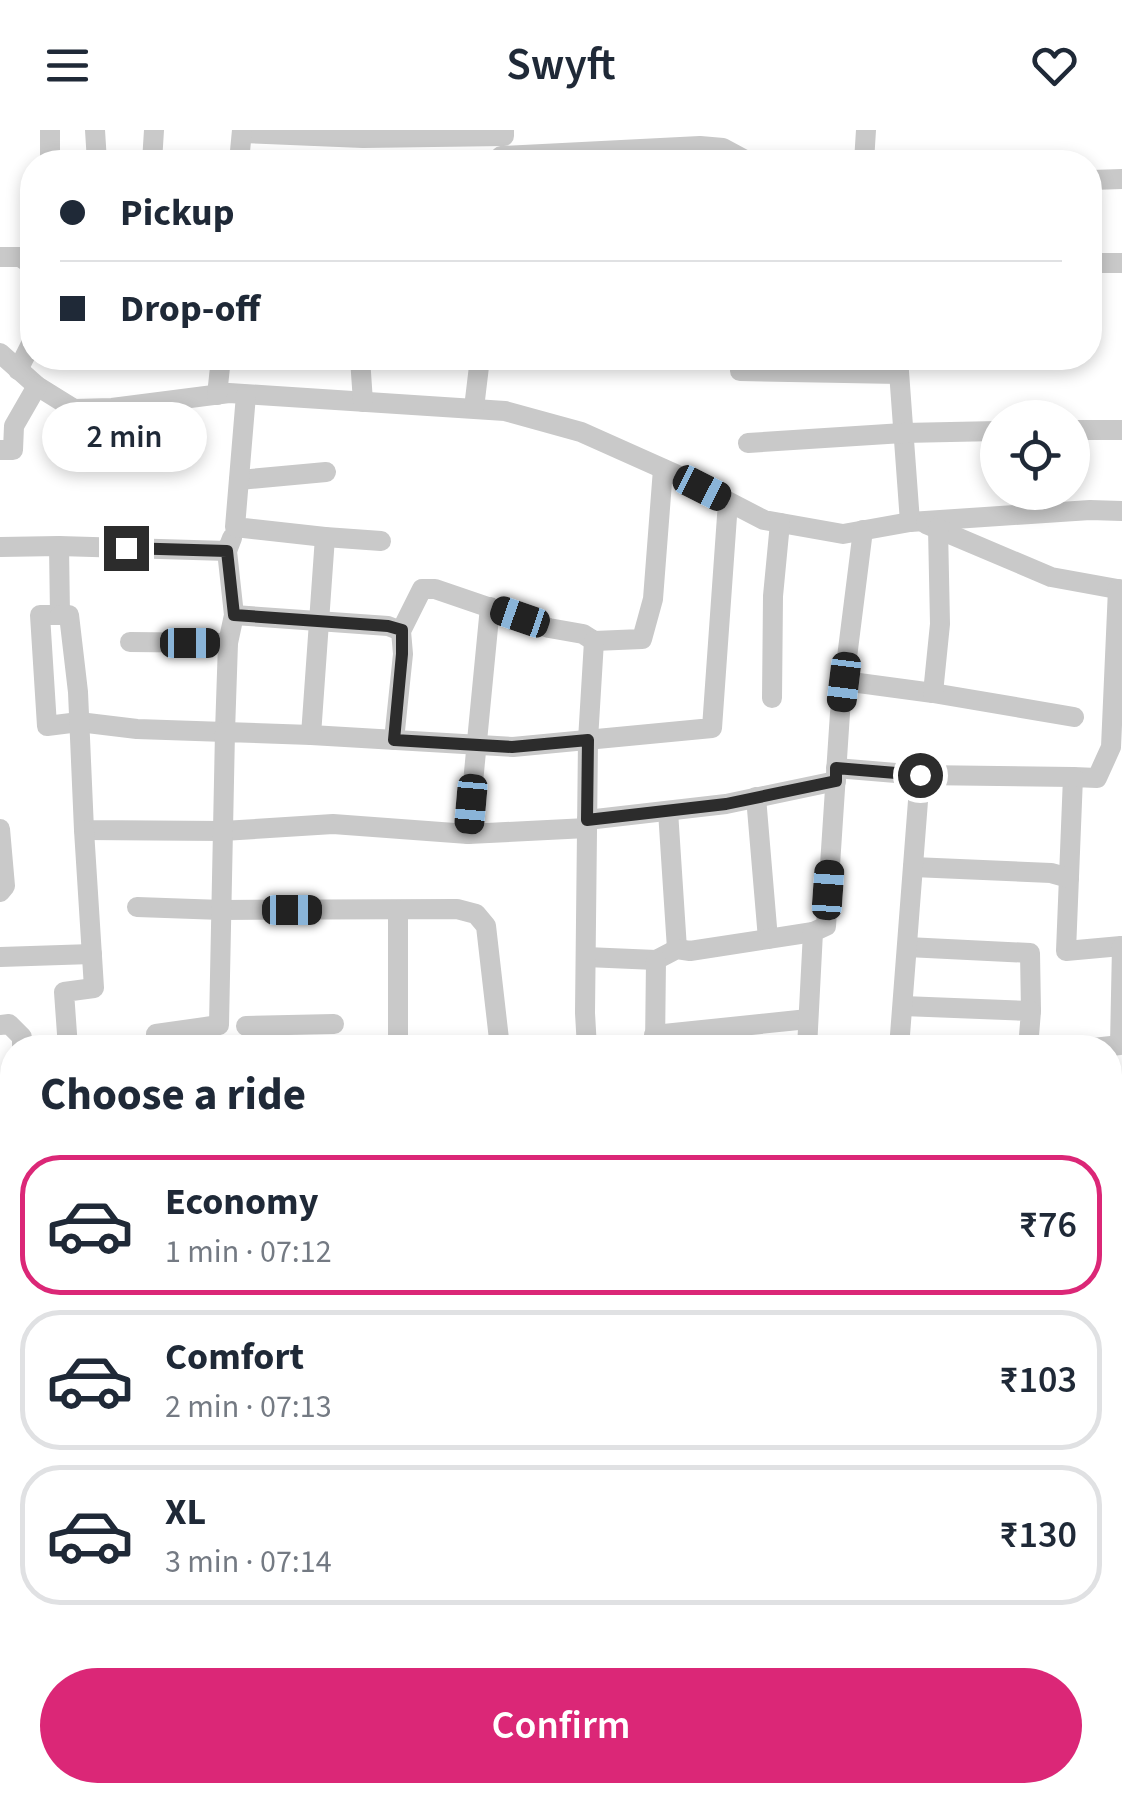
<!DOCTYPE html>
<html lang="en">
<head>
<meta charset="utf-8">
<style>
  :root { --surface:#fff; --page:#f2f2f3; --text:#1f2937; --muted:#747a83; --line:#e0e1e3; --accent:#db2777 }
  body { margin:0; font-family:"Source Sans 3",sans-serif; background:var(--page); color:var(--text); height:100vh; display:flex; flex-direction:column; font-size:38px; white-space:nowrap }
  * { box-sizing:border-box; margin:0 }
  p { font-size:32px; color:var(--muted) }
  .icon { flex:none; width:55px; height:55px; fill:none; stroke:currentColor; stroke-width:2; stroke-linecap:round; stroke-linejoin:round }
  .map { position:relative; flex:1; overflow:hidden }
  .drawer { position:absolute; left:0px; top:905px; width:1122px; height:768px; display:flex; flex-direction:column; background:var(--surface); border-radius:40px 40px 0 0; box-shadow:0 5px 15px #0003 }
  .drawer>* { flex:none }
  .hud { position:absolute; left:20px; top:20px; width:1082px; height:220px; border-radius:40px; box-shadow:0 5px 15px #0003; display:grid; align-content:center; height:220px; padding:0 40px; background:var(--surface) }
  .controls { position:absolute; left:980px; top:270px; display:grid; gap:20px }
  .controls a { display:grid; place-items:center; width:110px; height:110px; border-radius:50%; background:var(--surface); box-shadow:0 5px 15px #0003; font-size:50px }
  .end { position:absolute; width:45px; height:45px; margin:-22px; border:12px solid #2c2c2c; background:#fff; box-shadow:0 0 0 5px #fff }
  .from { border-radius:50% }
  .bubble { position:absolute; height:70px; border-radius:35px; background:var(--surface); box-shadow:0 5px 15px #0003; font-size:32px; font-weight:600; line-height:70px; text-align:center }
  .car { position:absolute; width:30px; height:60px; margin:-30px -15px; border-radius:12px; box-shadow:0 0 8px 2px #0007; background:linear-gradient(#222 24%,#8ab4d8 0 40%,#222 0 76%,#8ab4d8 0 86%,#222 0) }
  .hud b { display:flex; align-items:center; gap:35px; height:95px; font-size:38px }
  .hud b+b { border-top:2px solid var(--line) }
  .hud i { width:25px; height:25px; background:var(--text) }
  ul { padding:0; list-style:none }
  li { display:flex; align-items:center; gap:30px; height:140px; margin:0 20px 15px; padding:0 20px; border:5px solid var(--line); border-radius:40px }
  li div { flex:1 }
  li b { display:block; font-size:38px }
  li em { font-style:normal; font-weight:600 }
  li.on { border-color:var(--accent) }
  li>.icon { width:90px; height:90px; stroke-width:1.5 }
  h2 { padding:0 40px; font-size:45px; line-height:120px }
  .cta { display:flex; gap:20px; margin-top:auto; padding:20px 40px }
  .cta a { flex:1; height:115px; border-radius:60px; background:var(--accent); color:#fff; font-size:40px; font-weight:600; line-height:115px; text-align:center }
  header { display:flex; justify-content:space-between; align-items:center; height:130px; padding:0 40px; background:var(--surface); font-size:45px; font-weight:600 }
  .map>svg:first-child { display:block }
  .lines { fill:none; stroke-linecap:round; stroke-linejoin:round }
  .minor { stroke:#c9c9c9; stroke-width:20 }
  .route { stroke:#2c2c2c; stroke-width:12 }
</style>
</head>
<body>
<header><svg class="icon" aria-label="menu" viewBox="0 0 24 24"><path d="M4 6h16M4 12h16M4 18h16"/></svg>Swyft<svg class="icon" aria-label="heart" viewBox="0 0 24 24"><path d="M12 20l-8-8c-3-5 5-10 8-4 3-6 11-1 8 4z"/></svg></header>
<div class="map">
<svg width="1122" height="1671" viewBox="0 0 1122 1671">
  <rect width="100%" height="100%" fill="#fff"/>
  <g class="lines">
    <!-- minor -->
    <g class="minor">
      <path d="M50,0V32"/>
      <path d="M95,0L97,32"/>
      <path d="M242,3L363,8L504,6V0"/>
      <path d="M501,26L700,16L723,18L749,32"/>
      <path d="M152,32L154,0"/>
      <path d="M239,32L242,0"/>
      <path d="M864,32L866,0"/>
      <path d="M1090,50H1092L1091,133"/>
      <path d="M1092,50L1122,49"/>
      <path d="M0,127H20L32,135"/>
      <path d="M1090,133H1122"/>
      <path d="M0,223L37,256L74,279L112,278L229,263L505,281L581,302L675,344L764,390L843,404L910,392L1090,380L1122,381"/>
      <path d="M360,228L363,272"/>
      <path d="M898,228L910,392"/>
      <path d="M18,240L32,212"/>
      <path d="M740,241L899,244"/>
      <path d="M217,265L221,228"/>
      <path d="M474,278L480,228"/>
      <path d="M1072,300H1122"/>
      <path d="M748,313L903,303L998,301"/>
      <path d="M0,320H13L14,296L37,256"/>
      <path d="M239,350L326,342"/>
      <path d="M926,394L1051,447L1122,460"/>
      <path d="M325,407L381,411"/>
      <path d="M59,416L60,485H40L47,596L79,592L137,599L225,602L228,513L234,485L227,421"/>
      <path d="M0,417L59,416L227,421L232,408"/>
      <path d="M1118,459L1111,617L1097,648L1073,647L1066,821L1121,816"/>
      <path d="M60,485H69L78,562L84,700L223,701L333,694L468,704L587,698"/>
      <path d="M234,485L388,496L401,501"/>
      <path d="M130,512L228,513"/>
      <path d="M844,551L933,563L1074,587"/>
      <path d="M933,563L940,494L938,398"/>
      <path d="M772,568L773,466L780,393"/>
      <path d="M311,605L513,617L712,598L728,372"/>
      <path d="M394,610L403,524L401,501L422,459H435L549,498L583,504L594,511L642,509L653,469L663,339"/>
      <path d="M836,638L920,645"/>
      <path d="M756,667L768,809"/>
      <path d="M668,681L677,819"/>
      <path d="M587,690L726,674L836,651"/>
      <path d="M0,699L5,756L0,762"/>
      <path d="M468,704L490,477"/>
      <path d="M913,737L1051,743L1069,748"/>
      <path d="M137,777L222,780L457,779L476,784L486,796L500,918"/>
      <path d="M398,780V918"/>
      <path d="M907,817L1030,823L1031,881"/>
      <path d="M0,827L92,824"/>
      <path d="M586,827L656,830L677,819L690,821L813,802"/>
      <path d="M903,876L1031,881L1028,918"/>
      <path d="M0,895L9,894L22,907V918"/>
      <path d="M246,896L334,894"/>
      <path d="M654,905L808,889"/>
      <path d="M655,917L656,830"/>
      <path d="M68,918L64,862L94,858L84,700"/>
      <path d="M156,918V904L219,895L225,602L311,605L325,407L235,397L246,265"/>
      <path d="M587,918L585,883L588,610L594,511"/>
      <path d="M807,918L813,802L826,796L840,583L863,400"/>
      <path d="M899,918L920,645L1073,647"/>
      <path d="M1093,918L1120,915L1122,816"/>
      <path d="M1110,985L1122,984"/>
      <path d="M1110,1063L1122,1062"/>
      <path d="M0,1158L12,1155"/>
      <path d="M1110,1226L1122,1228"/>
      <path d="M1110,1300L1122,1301"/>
      <path d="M0,1347L12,1370"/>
      <path d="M1110,1352L1122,1354"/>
      <path d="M0,1439L12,1430"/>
      <path d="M1110,1505L1122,1507"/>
      <path d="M1110,1540L1122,1542"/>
      <path d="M146,1660L197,1671"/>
      <path d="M1026,1660L1067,1671"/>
      <path d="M31,1671V1660"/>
      <path d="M115,1671L117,1660"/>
      <path d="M281,1671L284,1660"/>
      <path d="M370,1671L373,1660"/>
      <path d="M467,1671L469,1660"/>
      <path d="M564,1671L568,1660"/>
      <path d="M644,1671L647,1660"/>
      <path d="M714,1671L716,1660"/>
      <path d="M778,1671L780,1660"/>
      <path d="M1006,1671L1009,1660"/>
      <path d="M1112,1671L1114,1613L1122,1567"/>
    </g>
  </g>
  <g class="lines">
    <!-- route -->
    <path class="route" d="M126,418L227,421L234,485L388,496L402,500V524L394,610L512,617L588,610L587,690L726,674L836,651V638L920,645"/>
  </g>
</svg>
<div class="controls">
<a><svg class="icon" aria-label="locate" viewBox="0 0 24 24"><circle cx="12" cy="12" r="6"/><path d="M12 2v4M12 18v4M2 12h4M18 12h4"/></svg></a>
</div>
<i class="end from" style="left:920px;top:645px"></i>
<i class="end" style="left:126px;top:418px"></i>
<div class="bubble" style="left:42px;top:272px;width:165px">2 min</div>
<i class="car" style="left:702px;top:358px;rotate:117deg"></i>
<i class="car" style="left:520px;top:487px;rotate:289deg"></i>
<i class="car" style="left:190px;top:513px;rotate:90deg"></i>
<i class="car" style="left:844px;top:552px;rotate:187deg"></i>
<i class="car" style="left:471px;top:674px;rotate:185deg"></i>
<i class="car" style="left:828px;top:760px;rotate:4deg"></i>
<i class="car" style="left:292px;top:780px;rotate:90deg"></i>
<div class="hud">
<b><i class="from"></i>Pickup</b>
<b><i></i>Drop-off</b>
</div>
<section class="drawer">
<h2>Choose a ride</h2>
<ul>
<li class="on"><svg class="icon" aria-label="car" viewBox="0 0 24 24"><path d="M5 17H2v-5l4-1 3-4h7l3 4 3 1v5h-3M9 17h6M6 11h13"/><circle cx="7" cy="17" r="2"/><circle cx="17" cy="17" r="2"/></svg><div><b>Economy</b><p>1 min · 07:12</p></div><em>₹76</em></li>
<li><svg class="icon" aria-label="car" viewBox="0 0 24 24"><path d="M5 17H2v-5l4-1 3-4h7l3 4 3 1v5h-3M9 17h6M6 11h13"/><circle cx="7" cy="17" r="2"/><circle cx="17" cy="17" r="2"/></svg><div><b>Comfort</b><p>2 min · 07:13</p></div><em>₹103</em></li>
<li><svg class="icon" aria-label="car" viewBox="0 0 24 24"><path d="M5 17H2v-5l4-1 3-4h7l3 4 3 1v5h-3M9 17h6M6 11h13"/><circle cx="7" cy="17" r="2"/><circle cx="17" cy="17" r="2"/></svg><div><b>XL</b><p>3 min · 07:14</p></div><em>₹130</em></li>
</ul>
<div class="cta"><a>Confirm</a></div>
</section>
</div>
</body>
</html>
